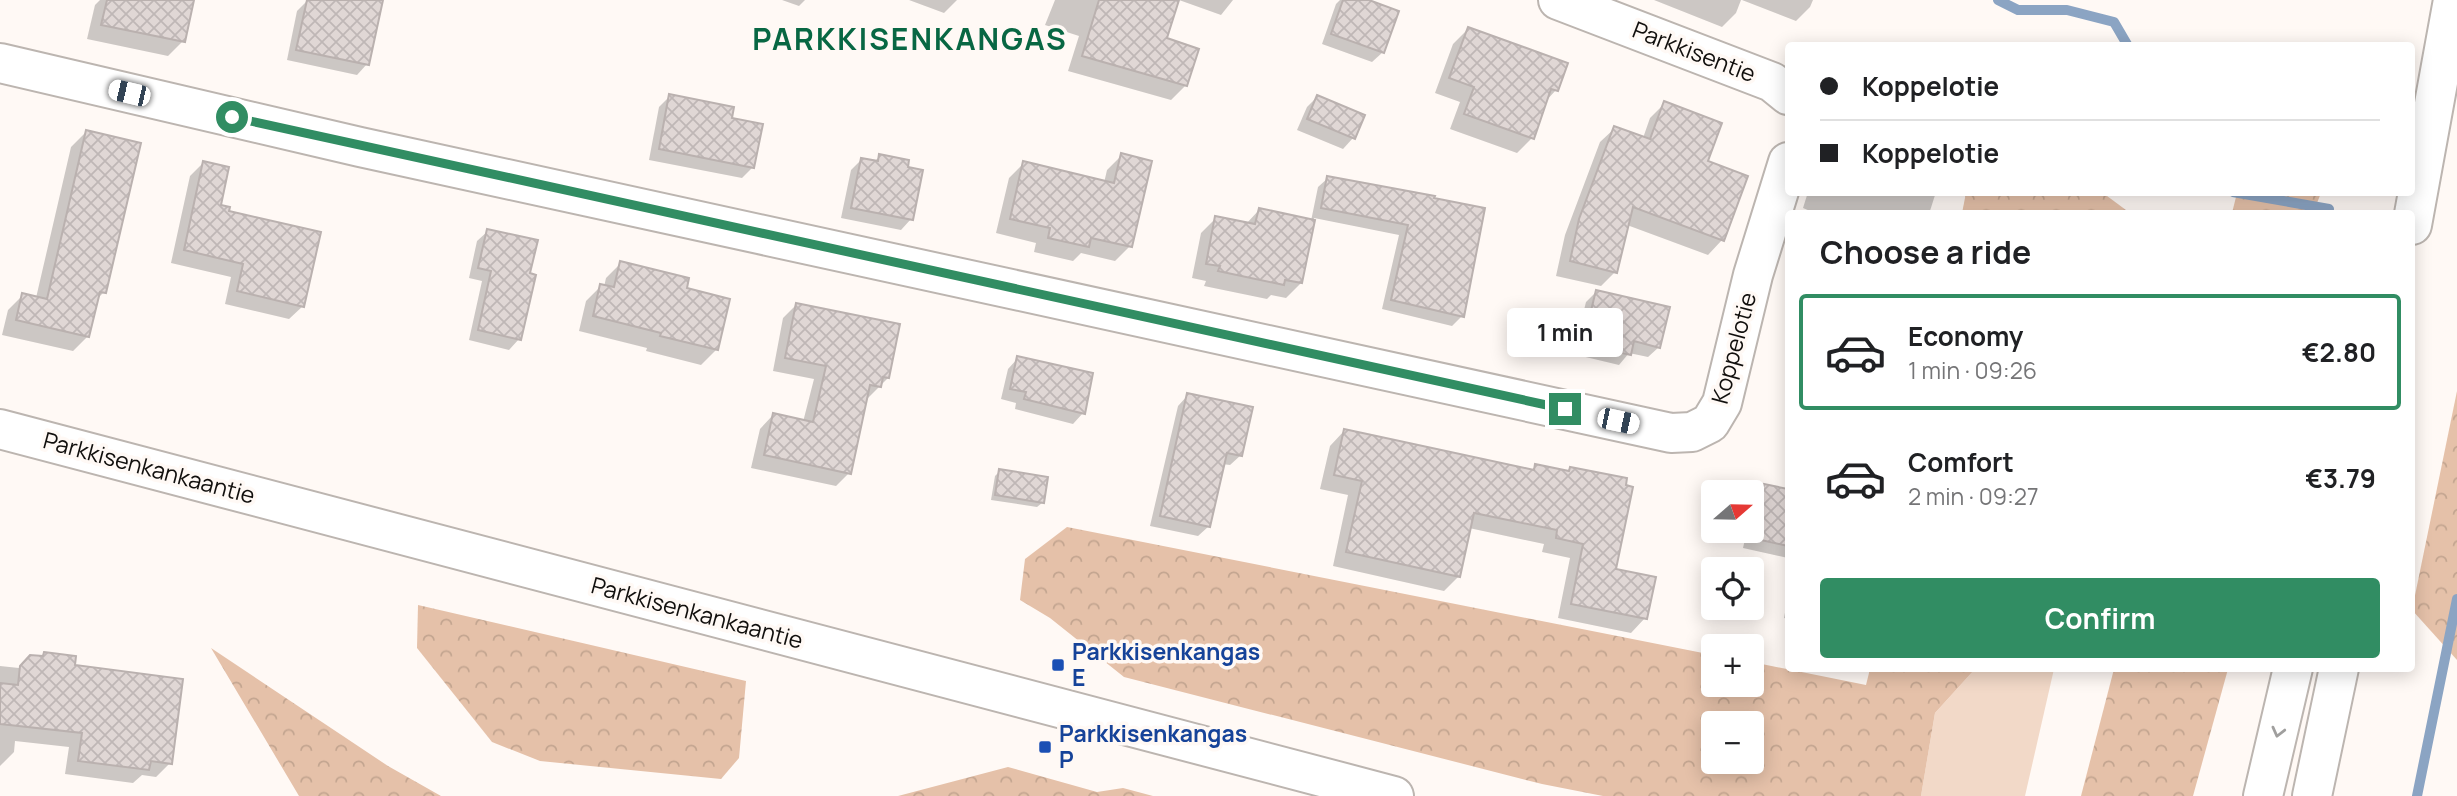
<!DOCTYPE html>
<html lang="en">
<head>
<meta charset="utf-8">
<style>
  :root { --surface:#fff; --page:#f6f6f6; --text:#202124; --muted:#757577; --line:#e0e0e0; --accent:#318d63 }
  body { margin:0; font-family:Manrope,sans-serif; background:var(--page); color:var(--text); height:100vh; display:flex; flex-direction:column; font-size:26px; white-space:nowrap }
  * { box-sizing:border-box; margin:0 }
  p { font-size:23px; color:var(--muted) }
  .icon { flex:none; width:38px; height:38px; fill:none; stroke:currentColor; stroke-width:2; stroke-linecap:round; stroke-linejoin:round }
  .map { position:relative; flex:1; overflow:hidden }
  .panel { position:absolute; left:1785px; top:210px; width:630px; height:462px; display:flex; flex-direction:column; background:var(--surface); border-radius:7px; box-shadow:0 4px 18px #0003 }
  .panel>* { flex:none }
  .top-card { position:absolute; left:1785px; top:42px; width:630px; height:154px; border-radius:7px; box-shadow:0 4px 18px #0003; display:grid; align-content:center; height:154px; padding:0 35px; background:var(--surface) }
  .needle { width:46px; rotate:70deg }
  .fabs { position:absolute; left:1701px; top:480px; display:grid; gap:14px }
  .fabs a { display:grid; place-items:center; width:63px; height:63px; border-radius:7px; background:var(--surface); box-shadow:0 4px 18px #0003; font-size:35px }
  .end { position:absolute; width:32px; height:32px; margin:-16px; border:9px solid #318d63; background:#fff; box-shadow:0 0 0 4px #fff }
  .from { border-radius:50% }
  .bubble { position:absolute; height:49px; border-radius:7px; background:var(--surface); box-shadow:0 4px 18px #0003; font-size:23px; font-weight:700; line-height:49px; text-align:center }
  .car { position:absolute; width:21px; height:42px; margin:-21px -10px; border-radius:9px; box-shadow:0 0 5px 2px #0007; background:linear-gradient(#fff 24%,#345 0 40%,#fff 0 76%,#345 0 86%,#fff 0) }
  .top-card b { display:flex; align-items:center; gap:24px; height:66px; font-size:26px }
  .top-card b+b { border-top:2px solid var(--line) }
  .top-card i { width:18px; height:18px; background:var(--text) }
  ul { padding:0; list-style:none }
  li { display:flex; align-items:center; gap:21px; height:116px; margin:0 14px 10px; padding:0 21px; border:4px solid transparent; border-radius:7px }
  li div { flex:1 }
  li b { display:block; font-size:26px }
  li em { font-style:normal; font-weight:700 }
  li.on { border-color:var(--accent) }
  li>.icon { width:63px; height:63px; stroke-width:1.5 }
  h2 { padding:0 35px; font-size:32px; line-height:84px }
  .cta { display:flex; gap:14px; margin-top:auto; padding:14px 35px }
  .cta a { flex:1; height:80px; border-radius:7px; background:var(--accent); color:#fff; font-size:28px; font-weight:700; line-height:80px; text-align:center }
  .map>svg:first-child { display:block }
  .green { fill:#f2d9c8 }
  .forest { fill:url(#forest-crowns); fill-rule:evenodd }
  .shadow { fill:#0003 }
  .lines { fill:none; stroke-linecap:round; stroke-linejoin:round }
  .stream { stroke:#8ba4c3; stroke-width:10 }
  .building { fill:url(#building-cross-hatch); stroke:#bab1af; stroke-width:2 }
  .minor-casing { stroke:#bcb5b0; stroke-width:42 }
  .major-casing { stroke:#bcb5b0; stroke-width:42 }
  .minor { stroke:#fff; stroke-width:38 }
  .major { stroke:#fff; stroke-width:38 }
  .oneway { stroke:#a09f9e }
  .route { stroke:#318d63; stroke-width:9 }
  .transit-dot { fill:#1a4fb4; stroke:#fff9f5; stroke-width:2.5 }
  .labels { text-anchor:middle; stroke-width:7; stroke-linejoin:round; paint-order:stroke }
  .street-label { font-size:23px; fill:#110f0d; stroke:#fff9f5 }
  .transit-label { font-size:23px; font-weight:bold; fill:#164399; stroke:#fff9f5; text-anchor:start }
  .district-label { font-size:30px; font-weight:bold; letter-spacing:2px; fill:#086743; stroke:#fff9f5 }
</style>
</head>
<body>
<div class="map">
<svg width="2457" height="796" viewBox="0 0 2457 796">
  <defs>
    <pattern id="forest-crowns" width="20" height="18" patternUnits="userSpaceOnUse" patternTransform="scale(1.75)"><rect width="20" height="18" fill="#e5c1a9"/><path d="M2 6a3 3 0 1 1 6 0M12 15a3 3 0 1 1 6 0" fill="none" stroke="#c3a590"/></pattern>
    <pattern id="building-cross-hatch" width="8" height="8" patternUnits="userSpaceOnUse" patternTransform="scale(1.75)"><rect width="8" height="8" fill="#e0d7d5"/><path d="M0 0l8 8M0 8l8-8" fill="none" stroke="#bfb7b6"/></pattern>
  </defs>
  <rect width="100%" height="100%" fill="#fff9f5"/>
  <!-- green -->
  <path class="green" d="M1975,669H2054L2025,796H1921L1935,713Z"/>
  <!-- forest -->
  <g class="forest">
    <path d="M1966,193H2103L2130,213H1962Z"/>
    <path d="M2237,193V192L2321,193L2313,213H2232Z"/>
    <path d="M2457,391V660L2412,610Z"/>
    <path d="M1067,527L1713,655V684H1752V662L1866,685L1870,669H1975L1935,713L1921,796H1603L1542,784L1124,677L1050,618L1020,600L1025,559ZM1713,723H1752V761H1713Z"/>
    <path d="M418,605L746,681L739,758L721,779L540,761L492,742L417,648Z"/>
    <path d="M211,648L388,766L441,796H299Z"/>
    <path d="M2114,669H2228L2193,796H2081Z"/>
    <path d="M1008,767L1097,792L1123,788L1153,796H898Z"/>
  </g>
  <!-- shadow -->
  <g class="shadow">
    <path d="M100,0H192L183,41L168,56L87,39L95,5Z"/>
    <path d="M381,0L367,64L357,75L287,60L297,11L307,1Z"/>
    <path d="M782,0H805L799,6Z"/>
    <path d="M909,0H957L944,13Z"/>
    <path d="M1055,0H1177L1165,39L1186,85L1171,100L1068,71L1079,36L1045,25Z"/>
    <path d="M1179,0H1233L1221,15Z"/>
    <path d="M1340,0H1364L1383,52L1372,62L1322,44L1336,4Z"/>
    <path d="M1654,0H1741L1736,13L1722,27Z"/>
    <path d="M1742,0H1813L1810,7L1796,21Z"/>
    <path d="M1468,29L1556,90L1545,102L1532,138L1517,153L1450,129L1460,102L1435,93L1453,44Z"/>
    <path d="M670,96L730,120L753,167L742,178L649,160L659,107Z"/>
    <path d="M1317,97L1362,116L1353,138L1343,149L1297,130L1307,107Z"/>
    <path d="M1665,103L1706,162L1722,240L1708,255L1627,225L1615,272L1601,286L1556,276L1565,235L1600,142L1615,128L1643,138L1650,118Z"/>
    <path d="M86,132L104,292L96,300L88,336L73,351L2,335L8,310L23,295L36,298L71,147Z"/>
    <path d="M1122,155L1130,246L1115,261L1081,253L1073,261L1034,252L1036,243L996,233L1009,178L1024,163L1104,183L1107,170Z"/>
    <path d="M880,156L911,219L901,230L841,218L851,170L861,160L874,162Z"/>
    <path d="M203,163L219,206L227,212L303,306L289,319L225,304L231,277L171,263L190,176Z"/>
    <path d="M1328,178L1433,197L1462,316L1452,326L1382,309L1399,235L1314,218L1301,283L1286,298L1271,295L1267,299L1204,286L1206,281L1192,278L1201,233L1216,218L1246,224L1259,210L1311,221L1318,187Z"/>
    <path d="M1808,192H1936L1929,214H1817L1803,208Z"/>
    <path d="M488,231L528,275L519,339L509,350L469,340L482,281L469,278L477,241Z"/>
    <path d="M621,263L685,289L717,349L701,365L646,351L647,348L579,331L586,301L601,286L604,287L606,278Z"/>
    <path d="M1596,292L1659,347L1648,357L1629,353L1619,365L1573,354L1586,302Z"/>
    <path d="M797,304L888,378L866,400L849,473L836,486L751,468L760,429L773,415L803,422L814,379L773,371L783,318Z"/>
    <path d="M1018,358L1083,413L1073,424L1015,409L1016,403L1001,399L1008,369Z"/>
    <path d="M1188,395L1241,455L1230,465L1222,464L1209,526L1198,536L1150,526L1178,406Z"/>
    <path d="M1344,431L1530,471L1536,466L1567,472L1571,469L1614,570L1645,618L1631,633L1558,618L1570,558L1542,552L1544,544L1469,528L1459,576L1444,591L1333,566L1348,495L1320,489L1330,446Z"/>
    <path d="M1000,471L1042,503L1037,507L991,500L995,476Z"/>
    <path d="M1765,486L1788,491V558L1743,548L1747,530H1752L1754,496Z"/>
    <path d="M1788,597V619L1784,618Z"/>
    <path d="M44,653L73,666L170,763L156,777L142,775L133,783L65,774L69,747L15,741L14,752L0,766V666L19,668L30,656L40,658Z"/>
  </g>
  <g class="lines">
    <!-- stream -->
    <g class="stream">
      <path d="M1998,0L2018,10H2067L2114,22L2128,46"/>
      <path d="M2233,192L2329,209"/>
      <path d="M2417,796L2457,599"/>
    </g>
  </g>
  <!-- building -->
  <g class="building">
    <path d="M107,0H194L185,42L101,25Z"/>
    <path d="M307,0H383L369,65L296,50Z"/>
    <path d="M1099,0H1179L1167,38L1199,49L1187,86L1082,56Z"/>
    <path d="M1343,0H1369L1399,11L1384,53L1331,34Z"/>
    <path d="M1468,27L1568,63L1558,91L1551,89L1534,139L1464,114L1474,87L1449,78Z"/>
    <path d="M669,94L734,107L732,118L763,124L754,168L659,149Z"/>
    <path d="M1317,95L1365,115L1355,139L1307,119Z"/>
    <path d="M1664,101L1722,123L1708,161L1748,176L1724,241L1633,207L1617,273L1570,261L1579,219L1614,126L1650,139Z"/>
    <path d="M86,130L141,143L106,293L100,292L89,337L16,320L22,293L47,299Z"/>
    <path d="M1121,153L1152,161L1132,247L1091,238L1089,247L1048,238L1050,228L1010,219L1023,161L1114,183Z"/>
    <path d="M879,154L909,160L908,167L923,170L913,220L851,208L861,158L878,161Z"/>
    <path d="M203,161L229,167L221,205L230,207L229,211L321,232L304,307L237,291L243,264L184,250Z"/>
    <path d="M1327,176L1435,196L1434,198L1485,208L1464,317L1391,300L1408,225L1321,208Z"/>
    <path d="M1259,208L1315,220L1302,283L1285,280L1284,285L1218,271L1220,266L1206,264L1215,216L1255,224Z"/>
    <path d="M487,229L538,240L530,273L536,275L521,340L478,330L491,271L478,268Z"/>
    <path d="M620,261L689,278L687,288L730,299L718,350L660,336L661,333L593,316L600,284L614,287Z"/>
    <path d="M1596,290L1670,307L1660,348L1634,341L1631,355L1583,344Z"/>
    <path d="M796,303L900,324L889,378L883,377L881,387L870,385L851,474L764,455L773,413L813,422L826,366L785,358Z"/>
    <path d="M1017,356L1093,373L1085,414L1024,399L1026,392L1010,389Z"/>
    <path d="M1187,393L1253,407L1242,456L1227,453L1210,527L1160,516Z"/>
    <path d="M1344,429L1534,470L1535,464L1569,471L1570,467L1627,478L1626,485L1633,487L1616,569L1656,577L1647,619L1571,604L1583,544L1556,538L1557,530L1474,513L1460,577L1346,552L1362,481L1334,475Z"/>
    <path d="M999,469L1048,477L1044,503L995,495Z"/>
    <path d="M1764,484L1788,489V546L1752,538Z"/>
    <path d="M44,652L76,656L75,665L183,679L172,764L151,761L149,770L78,761L82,733L0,724V683L18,685L20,666L30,655L43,656Z"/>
  </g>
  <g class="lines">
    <defs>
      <g id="minor">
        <path d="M1558,0L1772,82L1788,95"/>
        <path d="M0,63L360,147L1671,433L1692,432L1710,423L1722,403L1753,275L1788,162"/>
        <path d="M2412,225L2453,0"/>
        <path d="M2263,796L2293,668"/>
        <path d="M2312,796L2339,668"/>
      </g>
      <path id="major" d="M0,429L1394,796"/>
    </defs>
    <!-- minor casing -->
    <use href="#minor" class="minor-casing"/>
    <!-- major casing -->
    <use href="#major" class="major-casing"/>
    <!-- minor -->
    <use href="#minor" class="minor"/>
    <!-- major -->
    <use href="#major" class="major"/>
  </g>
  <!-- one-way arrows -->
  <defs><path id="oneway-chevron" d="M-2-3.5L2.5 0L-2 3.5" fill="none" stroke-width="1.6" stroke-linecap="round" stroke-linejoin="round" transform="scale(1.75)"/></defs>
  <use class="oneway" href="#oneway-chevron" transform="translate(2278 732) rotate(104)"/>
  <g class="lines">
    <!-- route -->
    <path class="route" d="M232,117L1565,409"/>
  </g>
  <!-- markers -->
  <g class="transit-dot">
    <rect x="1051" y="658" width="14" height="14" rx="3.5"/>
    <rect x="1038" y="740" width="14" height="14" rx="3.5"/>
  </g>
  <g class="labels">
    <!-- street labels -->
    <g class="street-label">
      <text transform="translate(1694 52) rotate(21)" y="8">Parkkisentie</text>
      <text transform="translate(1734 348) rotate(-75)" y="8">Koppelotie</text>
      <text transform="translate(149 468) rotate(15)" y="8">Parkkisenkankaantie</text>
      <text transform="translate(697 613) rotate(15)" y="8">Parkkisenkankaantie</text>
    </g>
    <!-- transit labels -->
    <g class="transit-label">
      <text x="1072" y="660">Parkkisenkangas<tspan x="1072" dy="26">E</tspan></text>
      <text x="1059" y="742">Parkkisenkangas<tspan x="1059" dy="26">P</tspan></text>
    </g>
    <!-- district labels -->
    <g class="district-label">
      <text x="910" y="50">PARKKISENKANGAS</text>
    </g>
  </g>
</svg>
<div class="fabs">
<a><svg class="needle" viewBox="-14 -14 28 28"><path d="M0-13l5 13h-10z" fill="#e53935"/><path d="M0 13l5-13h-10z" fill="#757577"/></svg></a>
<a><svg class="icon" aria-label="locate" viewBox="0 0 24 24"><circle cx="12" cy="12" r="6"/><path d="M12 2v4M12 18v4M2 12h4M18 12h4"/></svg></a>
<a>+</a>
<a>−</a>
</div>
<i class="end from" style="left:232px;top:117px"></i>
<i class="end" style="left:1565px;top:409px"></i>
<div class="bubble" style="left:1507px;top:308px;width:116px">1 min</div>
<i class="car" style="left:129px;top:93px;rotate:283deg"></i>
<i class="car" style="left:1618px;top:421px;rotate:102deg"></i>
<div class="top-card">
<b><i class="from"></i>Koppelotie</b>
<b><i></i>Koppelotie</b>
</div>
<section class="panel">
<h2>Choose a ride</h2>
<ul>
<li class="on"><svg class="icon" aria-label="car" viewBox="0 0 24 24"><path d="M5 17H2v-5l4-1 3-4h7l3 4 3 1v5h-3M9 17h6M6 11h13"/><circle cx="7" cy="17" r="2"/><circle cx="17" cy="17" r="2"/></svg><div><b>Economy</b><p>1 min · 09:26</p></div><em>€2.80</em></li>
<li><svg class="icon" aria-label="car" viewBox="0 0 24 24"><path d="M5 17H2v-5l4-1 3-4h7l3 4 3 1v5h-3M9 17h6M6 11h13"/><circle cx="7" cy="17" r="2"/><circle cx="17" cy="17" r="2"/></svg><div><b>Comfort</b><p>2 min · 09:27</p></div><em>€3.79</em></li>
</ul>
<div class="cta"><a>Confirm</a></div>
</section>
</div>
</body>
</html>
